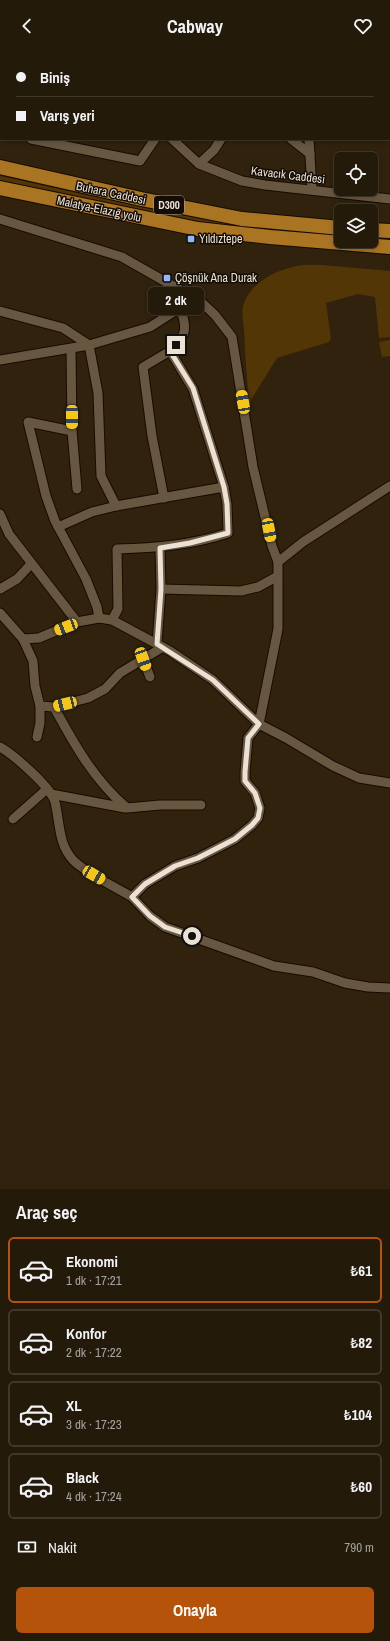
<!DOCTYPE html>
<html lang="tr">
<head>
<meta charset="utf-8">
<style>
  :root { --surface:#241a0a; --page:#2c2313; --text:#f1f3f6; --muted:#a3a19c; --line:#41382b; --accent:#b45309 }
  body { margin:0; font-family:"Archivo Narrow",sans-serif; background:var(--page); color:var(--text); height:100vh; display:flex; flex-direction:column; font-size:15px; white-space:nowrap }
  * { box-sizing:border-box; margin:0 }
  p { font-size:13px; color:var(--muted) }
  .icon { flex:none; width:22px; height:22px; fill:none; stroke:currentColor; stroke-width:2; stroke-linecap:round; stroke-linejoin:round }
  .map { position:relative; height:1137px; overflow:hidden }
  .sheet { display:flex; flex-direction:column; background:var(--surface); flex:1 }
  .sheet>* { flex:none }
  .hud { position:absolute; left:0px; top:0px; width:390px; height:88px; box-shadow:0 2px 6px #0003,0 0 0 1px var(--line); display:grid; align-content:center; height:88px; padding:0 16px; background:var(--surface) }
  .fabs { position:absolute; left:334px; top:100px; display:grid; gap:8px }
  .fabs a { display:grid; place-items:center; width:44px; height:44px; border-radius:6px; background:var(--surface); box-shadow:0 2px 6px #0003,0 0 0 1px var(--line); font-size:20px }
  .end { position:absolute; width:18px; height:18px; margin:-9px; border:5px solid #ebe1d5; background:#111; box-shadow:0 0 0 2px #111 }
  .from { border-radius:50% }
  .bubble { position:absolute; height:28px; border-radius:6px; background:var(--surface); box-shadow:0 2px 6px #0003,0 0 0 1px var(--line); font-size:13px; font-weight:800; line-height:28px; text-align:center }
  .car { position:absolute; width:12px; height:24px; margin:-12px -6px; border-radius:5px; box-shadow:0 0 3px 1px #0007; background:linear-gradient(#f5c518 24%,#345 0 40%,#f5c518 0 76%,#345 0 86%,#f5c518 0) }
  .hud b { display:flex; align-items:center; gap:14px; height:38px; font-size:15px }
  .hud b+b { border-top:1px solid var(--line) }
  .hud i { width:10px; height:10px; background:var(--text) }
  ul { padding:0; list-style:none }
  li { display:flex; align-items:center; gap:12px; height:66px; margin:0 8px 6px; padding:0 8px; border:2px solid var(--line); border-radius:6px }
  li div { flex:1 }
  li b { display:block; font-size:15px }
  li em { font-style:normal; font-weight:800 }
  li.selected { border-color:var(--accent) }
  li>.icon { width:36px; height:36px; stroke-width:1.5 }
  h2 { padding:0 16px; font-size:18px; line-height:48px }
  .pay { display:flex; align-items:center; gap:10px; height:44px; padding:0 16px; font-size:15px }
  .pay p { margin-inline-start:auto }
  .cta { display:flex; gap:8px; margin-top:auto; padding:8px 16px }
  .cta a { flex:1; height:46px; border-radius:6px; background:var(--accent); color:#fff; font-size:16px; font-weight:800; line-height:46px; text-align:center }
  header { display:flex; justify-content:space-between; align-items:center; height:52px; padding:0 16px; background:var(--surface); font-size:18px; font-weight:800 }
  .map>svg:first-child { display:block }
  .green { fill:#523606 }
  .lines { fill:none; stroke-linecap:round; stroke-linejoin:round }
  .minor-casing { stroke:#180b00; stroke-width:11 }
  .highway-casing { stroke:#180b00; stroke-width:16 }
  .minor { stroke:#675741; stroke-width:9 }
  .highway { stroke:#a97523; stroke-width:14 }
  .route { stroke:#ebe1d5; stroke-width:5 }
  .poi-dot { fill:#8db9fc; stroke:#130d05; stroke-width:1.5 }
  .labels { text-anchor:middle; stroke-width:3; stroke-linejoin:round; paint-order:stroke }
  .shield { fill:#130d05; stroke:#aaa197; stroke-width:1 }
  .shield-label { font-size:11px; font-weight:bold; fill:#ebe1d5 }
  .street-label { font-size:12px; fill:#ebe1d5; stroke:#130d05 }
  .poi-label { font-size:12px; fill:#ebe1d5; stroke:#130d05; text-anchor:start }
</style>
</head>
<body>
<header><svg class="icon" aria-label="back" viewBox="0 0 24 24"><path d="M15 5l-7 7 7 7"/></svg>Cabway<svg class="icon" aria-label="heart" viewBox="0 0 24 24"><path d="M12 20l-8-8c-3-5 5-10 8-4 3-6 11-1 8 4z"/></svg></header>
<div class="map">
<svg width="390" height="1137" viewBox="0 0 390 1137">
  <rect width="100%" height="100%" fill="#30220d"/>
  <!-- green -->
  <g class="green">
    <path d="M0,124L159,159L209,168L260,175L341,180V186L208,173L0,129Z"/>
    <path d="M303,213H322L390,219V285L379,286L375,245L358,242L326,251L331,287L329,290L277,306L249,351C247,327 245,302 244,278C243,270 241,259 244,251C253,228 280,216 303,213Z"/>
    <path d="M390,288V304L382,305L379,290Z"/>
  </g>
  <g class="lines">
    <defs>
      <g id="minor">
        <path d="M263,0L264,1"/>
        <path d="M306,0L307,1"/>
        <path d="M107,1L108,0"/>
        <path d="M153,1L154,0"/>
        <path d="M201,1L202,0"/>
        <path d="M251,1V0"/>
        <path d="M0,38H1"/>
        <path d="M0,82H1"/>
        <path d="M31,87L140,109L155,87"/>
        <path d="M172,87L199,112L242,129L265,133L390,147"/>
        <path d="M291,87L310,102"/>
        <path d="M309,87L312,138"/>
        <path d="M199,112L214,98L221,87"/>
        <path d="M0,167L122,205L173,234L175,259L150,275L89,293L0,308"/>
        <path d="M173,234L198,247L215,263L232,285L253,415L272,494L278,510L303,490L390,434"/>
        <path d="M0,259L63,276L89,293L98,341L101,424L116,454L92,460L58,475"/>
        <path d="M175,259L182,261C188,281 184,284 170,299L193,337L224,435"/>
        <path d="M71,297L72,379L28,370L46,444L55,469L86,527L97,555L99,566"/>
        <path d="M72,379L77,437"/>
        <path d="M164,446L152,384L143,315L170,299"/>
        <path d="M0,462L9,482L77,570"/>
        <path d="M0,537L17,527L31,512"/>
        <path d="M161,537L241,539L258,535L278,524"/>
        <path d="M0,561L23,587L39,586L77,570L99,566L112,568L170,599L213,628L259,672L286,686L333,714L359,726L390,731"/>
        <path d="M112,568L118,557L117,497C155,496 192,493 228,481L227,452L224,435L116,454"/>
        <path d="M23,587L33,609L35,634L40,654L54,655C74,692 94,728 127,756L160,753H201"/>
        <path d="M157,592L161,537L160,496"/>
        <path d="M143,607L150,625"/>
        <path d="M54,655L88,646L105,637L120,621L163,595"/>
        <path d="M37,685L40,671V654"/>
        <path d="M0,695C14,703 51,735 55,750C60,770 58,792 73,808C84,820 117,836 132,845L145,832L175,814L198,806L235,787L252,773L258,766L260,756L255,741L245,729V720L248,686L259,672L278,577V510"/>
        <path d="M51,742L125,756"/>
        <path d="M13,767L47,737"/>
        <path d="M132,845L150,864L165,875L274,914L313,920L345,931L368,935L390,936"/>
      </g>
      <g id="highway">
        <path d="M0,115L141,147L242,167L341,176"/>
        <path d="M0,136L198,177L270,185L390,195"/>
        <path d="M371,178L390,179"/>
      </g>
    </defs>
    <!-- minor casing -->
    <use href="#minor" class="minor-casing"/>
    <!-- highway casing -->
    <use href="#highway" class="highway-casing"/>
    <!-- minor -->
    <use href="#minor" class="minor"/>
    <!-- highway -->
    <use href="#highway" class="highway"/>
  </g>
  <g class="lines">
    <!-- route -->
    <path class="route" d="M176,293L170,299L193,336L224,435L227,452L228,481L190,491L160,496L161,537L157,592L213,628L259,672L248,686L245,720V729L255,741L260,756L258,766L252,773L235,787L198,806L175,814L145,832L132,845L150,864L165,875L192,884"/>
  </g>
  <!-- markers -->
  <g class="poi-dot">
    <rect x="187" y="183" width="8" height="8" rx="2"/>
    <rect x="163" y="222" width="8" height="8" rx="2"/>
  </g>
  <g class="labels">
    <!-- shield labels -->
    <rect class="shield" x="154" y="144" width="30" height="18" rx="3"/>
    <g class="shield-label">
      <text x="169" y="157">D300</text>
    </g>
    <!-- street labels -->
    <g class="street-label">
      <text transform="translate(288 123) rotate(7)" y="4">Kavacık Caddesi</text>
      <text transform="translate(111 141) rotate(12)" y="4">Buhara Caddesi</text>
      <text transform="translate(99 157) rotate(12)" y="4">Malatya-Elazığ yolu</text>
    </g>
    <!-- poi labels -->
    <g class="poi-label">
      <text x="199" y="191">Yıldıztepe</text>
      <text x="175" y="230">Çöşnük Ana Durak</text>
    </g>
  </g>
</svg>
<div class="fabs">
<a><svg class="icon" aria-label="locate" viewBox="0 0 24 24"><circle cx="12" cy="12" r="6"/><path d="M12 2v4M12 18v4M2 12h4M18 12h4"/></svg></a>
<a><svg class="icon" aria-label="layers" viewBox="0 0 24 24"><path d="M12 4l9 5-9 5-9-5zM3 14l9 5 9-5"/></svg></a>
</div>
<i class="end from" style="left:192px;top:884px"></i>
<i class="end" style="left:176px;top:293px"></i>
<div class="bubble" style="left:148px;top:235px;width:56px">2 dk</div>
<i class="car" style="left:243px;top:350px;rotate:350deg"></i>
<i class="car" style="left:72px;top:365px;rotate:180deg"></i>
<i class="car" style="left:269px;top:478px;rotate:169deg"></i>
<i class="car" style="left:66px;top:575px;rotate:249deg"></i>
<i class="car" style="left:143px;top:607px;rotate:160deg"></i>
<i class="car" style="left:65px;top:652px;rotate:256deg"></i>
<i class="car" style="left:94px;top:823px;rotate:120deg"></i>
<div class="hud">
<b><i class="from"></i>Biniş</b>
<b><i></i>Varış yeri</b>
</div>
</div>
<section class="sheet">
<h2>Araç seç</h2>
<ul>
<li class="selected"><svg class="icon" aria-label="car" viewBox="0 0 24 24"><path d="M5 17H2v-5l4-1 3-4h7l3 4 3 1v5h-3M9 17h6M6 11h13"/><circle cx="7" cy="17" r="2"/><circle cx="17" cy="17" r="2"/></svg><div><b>Ekonomi</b><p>1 dk · 17:21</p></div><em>₺61</em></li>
<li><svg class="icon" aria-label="car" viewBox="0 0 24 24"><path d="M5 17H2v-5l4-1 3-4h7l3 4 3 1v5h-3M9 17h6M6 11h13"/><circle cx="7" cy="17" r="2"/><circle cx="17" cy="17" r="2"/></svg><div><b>Konfor</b><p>2 dk · 17:22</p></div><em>₺82</em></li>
<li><svg class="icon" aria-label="car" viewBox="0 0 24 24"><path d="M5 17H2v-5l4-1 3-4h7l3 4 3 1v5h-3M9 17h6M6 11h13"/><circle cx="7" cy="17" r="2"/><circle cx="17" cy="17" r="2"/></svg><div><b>XL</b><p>3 dk · 17:23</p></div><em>₺104</em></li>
<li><svg class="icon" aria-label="car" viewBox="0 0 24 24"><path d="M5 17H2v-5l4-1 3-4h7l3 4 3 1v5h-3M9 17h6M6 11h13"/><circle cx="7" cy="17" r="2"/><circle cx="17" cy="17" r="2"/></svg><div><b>Black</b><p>4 dk · 17:24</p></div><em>₺60</em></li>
</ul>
<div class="pay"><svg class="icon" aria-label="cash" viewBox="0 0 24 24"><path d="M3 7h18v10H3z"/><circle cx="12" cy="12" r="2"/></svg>Nakit<p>790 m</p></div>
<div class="cta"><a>Onayla</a></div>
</section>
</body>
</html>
